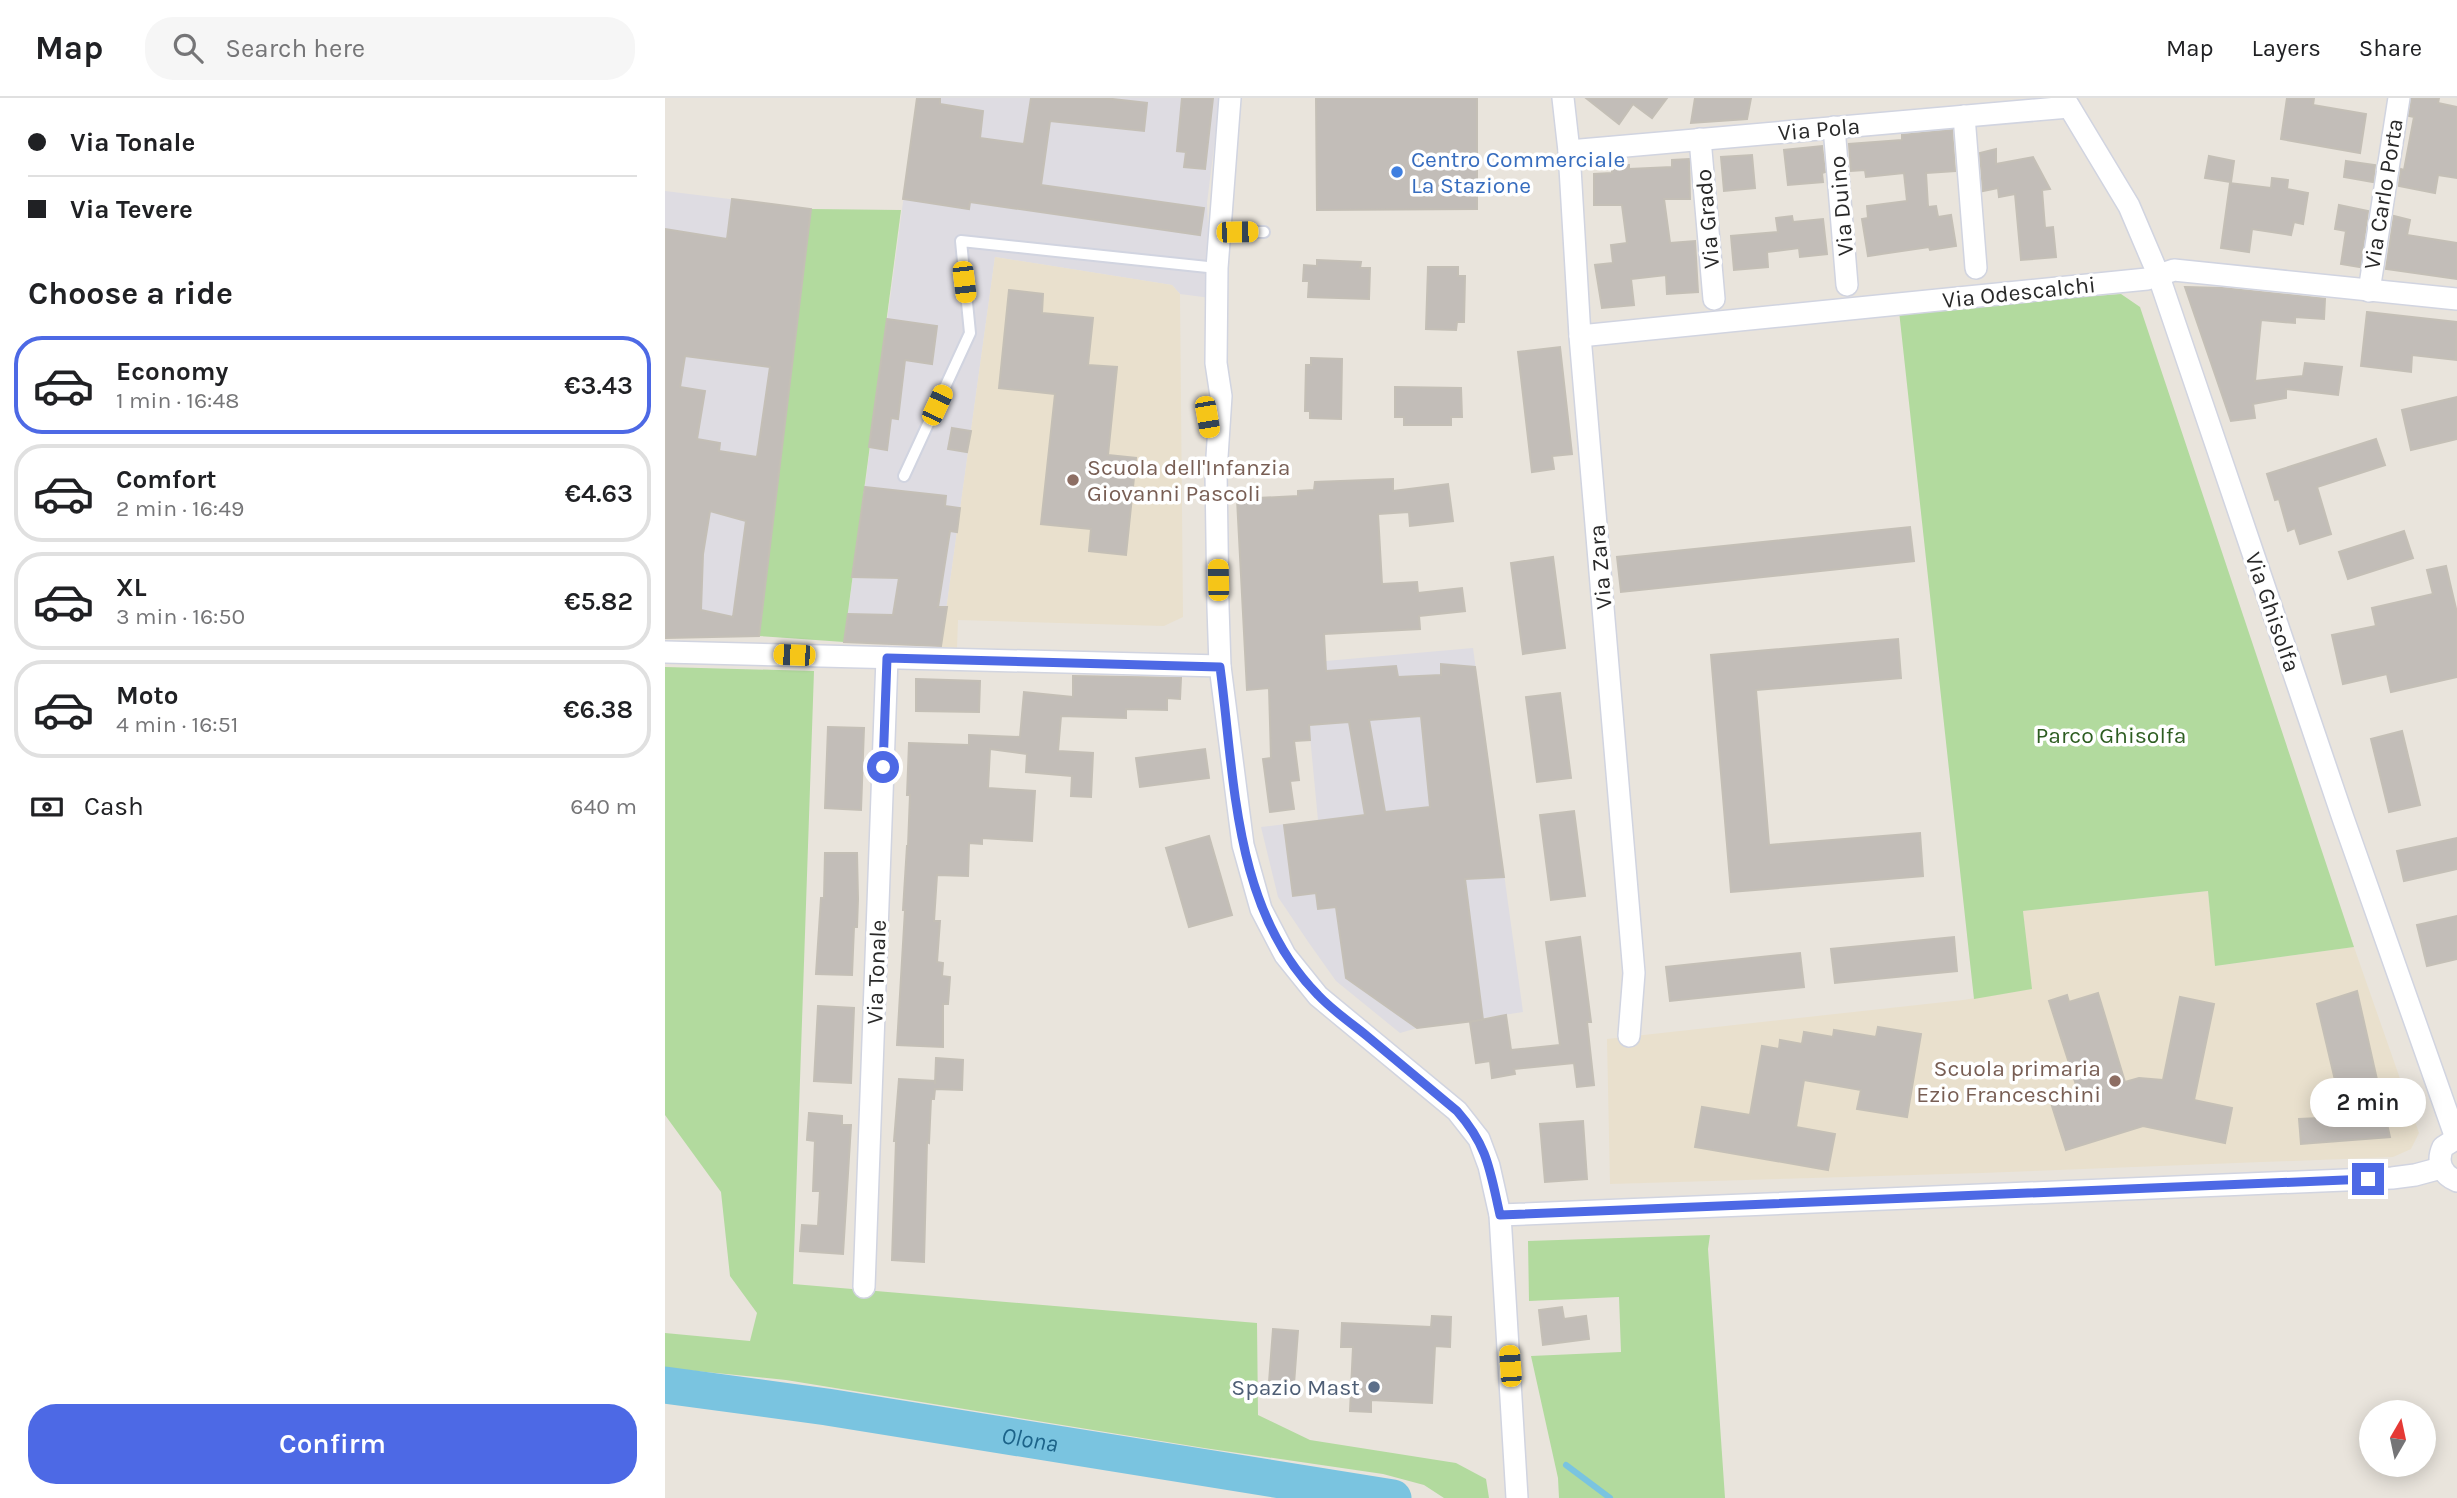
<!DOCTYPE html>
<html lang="en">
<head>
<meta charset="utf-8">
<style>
  :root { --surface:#fff; --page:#f6f6f6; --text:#202124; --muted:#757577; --line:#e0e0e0; --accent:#4d69e5 }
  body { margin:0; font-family:Karla,sans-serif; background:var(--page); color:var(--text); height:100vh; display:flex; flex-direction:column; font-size:26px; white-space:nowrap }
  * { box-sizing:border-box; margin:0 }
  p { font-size:23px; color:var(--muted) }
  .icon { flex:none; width:38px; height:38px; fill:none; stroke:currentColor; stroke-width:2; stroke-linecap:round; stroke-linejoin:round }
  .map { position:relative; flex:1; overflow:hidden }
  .drawer { display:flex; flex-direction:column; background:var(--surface); width:665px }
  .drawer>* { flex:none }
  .top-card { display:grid; align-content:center; height:154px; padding:0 28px; background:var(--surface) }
  .needle { width:46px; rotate:9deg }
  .fabs { position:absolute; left:1694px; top:1302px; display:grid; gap:14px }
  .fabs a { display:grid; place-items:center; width:77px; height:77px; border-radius:50%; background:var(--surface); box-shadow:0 4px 18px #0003; font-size:35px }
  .end { position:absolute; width:32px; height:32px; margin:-16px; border:9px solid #4d69e5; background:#fff; box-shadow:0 0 0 4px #fff }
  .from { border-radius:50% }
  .bubble { position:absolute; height:49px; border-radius:24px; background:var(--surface); box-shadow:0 4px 18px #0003; font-size:23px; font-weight:600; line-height:49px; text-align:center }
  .car { position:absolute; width:21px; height:42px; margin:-21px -10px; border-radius:9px; box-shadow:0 0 5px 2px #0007; background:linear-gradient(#f5c518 24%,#345 0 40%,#f5c518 0 76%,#345 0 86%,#f5c518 0) }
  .top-card b { display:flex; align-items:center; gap:24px; height:66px; font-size:26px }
  .top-card b+b { border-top:2px solid var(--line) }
  .top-card i { width:18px; height:18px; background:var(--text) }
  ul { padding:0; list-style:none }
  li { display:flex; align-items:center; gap:21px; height:98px; margin:0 14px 10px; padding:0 14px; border:4px solid var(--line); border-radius:28px }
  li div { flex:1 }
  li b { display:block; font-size:26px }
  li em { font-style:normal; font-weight:600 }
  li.active { border-color:var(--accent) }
  li>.icon { width:63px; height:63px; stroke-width:1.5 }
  h2 { padding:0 28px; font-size:32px; line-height:84px }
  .pay { display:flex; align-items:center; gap:18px; height:77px; padding:0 28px; font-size:26px }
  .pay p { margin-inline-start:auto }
  .primary-button { display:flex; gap:14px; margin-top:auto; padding:14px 28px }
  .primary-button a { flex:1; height:80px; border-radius:28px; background:var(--accent); color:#fff; font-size:28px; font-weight:600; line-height:80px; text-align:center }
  header { display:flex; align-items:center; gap:42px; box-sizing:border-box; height:98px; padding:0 35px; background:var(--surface); border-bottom:2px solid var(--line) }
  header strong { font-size:33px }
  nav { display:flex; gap:38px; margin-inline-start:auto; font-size:24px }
  .search { width:490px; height:63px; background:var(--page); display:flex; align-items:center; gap:18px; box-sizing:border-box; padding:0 24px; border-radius:28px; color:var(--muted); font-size:26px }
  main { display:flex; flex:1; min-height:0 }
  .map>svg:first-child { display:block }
  .industrial { fill:#dedce2 }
  .education { fill:#e9e0cd }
  .green { fill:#b2da9e }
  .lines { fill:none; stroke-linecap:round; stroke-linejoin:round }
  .stream { stroke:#7ac4e0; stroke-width:6 }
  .river { stroke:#7ac4e0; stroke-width:37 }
  .building { fill:#c2bdb8; stroke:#c4bfb6; stroke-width:2; fill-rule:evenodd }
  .lane-casing { stroke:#d1d4e0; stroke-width:14 }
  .street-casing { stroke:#d1d4e0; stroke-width:24 }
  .lane { stroke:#fff; stroke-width:10 }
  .street { stroke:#fff; stroke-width:21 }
  .route { stroke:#4d69e5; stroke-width:9 }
  .shop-dot { fill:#3f7fe0; stroke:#fff; stroke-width:2.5 }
  .education-dot { fill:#8d6e63; stroke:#fff; stroke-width:2.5 }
  .service-dot { fill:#5c6f8a; stroke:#fff; stroke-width:2.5 }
  .labels { text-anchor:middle; stroke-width:7; stroke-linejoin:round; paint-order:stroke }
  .street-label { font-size:23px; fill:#292929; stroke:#fff }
  .shop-label { font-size:23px; fill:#366cbe; stroke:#fff; text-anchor:start }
  .education-label { font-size:23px; fill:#785e54; stroke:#fff; text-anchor:start }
  .park-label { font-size:23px; fill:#2d5d21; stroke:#fff }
  .service-label { font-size:23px; fill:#4e5e75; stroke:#fff; text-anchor:end }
  .water-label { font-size:24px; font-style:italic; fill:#1c6389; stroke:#fff }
</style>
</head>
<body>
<header>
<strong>Map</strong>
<div class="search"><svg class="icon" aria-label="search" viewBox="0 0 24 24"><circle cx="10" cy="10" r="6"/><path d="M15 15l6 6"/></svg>Search here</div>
<nav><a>Map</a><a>Layers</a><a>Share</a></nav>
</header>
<main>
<section class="drawer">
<div class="top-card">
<b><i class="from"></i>Via Tonale</b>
<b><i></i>Via Tevere</b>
</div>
<h2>Choose a ride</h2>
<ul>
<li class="active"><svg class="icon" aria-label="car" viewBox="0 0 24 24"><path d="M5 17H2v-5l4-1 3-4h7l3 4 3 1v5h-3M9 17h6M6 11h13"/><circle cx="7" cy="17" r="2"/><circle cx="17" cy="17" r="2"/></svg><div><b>Economy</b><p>1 min · 16:48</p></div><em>€3.43</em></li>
<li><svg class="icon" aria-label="car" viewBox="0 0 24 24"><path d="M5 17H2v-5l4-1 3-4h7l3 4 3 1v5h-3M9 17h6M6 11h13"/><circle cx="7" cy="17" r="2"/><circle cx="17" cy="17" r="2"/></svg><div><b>Comfort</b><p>2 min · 16:49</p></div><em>€4.63</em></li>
<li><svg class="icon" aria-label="car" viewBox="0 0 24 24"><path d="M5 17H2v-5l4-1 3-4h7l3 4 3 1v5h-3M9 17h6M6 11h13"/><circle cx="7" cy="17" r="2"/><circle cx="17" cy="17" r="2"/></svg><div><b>XL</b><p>3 min · 16:50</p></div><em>€5.82</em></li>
<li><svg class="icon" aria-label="car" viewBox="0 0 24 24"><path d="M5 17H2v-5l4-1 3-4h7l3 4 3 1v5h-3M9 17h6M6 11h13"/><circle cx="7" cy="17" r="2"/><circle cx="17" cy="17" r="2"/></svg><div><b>Moto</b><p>4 min · 16:51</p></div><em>€6.38</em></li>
</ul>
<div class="pay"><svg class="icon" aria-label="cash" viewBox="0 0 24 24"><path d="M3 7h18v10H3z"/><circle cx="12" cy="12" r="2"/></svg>Cash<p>640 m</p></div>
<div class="primary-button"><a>Confirm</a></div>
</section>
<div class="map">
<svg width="1792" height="1400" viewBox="0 0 1792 1400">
  <rect width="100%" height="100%" fill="#e9e4dc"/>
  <!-- industrial -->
  <g class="industrial">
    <path d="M252,0H555L542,105L546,200L515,196L507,187L330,159L276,549L179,544Z"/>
    <path d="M0,93L146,111L94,538L0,540Z"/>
    <path d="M808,550L858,914L752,930L735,935L671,883L644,845L613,799L596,729L653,722L638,565Z"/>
  </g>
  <!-- education -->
  <g class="education">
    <path d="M330,159L507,187L515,196L518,519L499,528L293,522L292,550L276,549Z"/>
    <path d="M1543,793L1551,868L1689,849L1754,1035L1746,1051L1728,1059L1317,1075L945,1086L942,941L1298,902L1366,891L1358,813Z"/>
  </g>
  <!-- green -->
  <g class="green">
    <path d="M146,111L236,112L179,544L94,538Z"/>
    <path d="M1456,196L1475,209L1689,849L1550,868L1543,793L1358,813L1367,891L1309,901L1234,213Z"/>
    <path d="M0,569L149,573L128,1186L592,1225L593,1317L645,1342L791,1365L821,1381L824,1400H779L759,1387L718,1376L539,1350L121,1282L0,1270V1235L85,1243L92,1215L65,1178L56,1094L0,1017Z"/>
    <path d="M1045,1137L1043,1151L1060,1400H894L893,1380L866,1258L956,1254L954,1199L864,1203L863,1143Z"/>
  </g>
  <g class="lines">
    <!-- stream -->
    <path class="stream" d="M901,1367L945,1400"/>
    <!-- river -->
    <path class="river" id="s1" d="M0,1287L162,1309L728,1400"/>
  </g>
  <!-- building -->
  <g class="building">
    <path d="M252,0H275V6L318,13L315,40L359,46L366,0H439L482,5L479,33L385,23L376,87L539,110L535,137L305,104L304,111L238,101Z"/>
    <path d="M517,0H548L540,71L519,69L521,54L512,53Z"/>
    <path d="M651,0H812V111L652,112Z"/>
    <path d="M921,0H1002L987,20L968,6L954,26Z"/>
    <path d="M1030,0H1086L1082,21L1026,25Z"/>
    <path d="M1622,0H1649L1648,7L1701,16L1695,55L1616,41Z"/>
    <path d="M1747,0H1774L1773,5L1792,9V80L1773,77L1770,95L1734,88L1736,71L1739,72L1749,19L1744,18Z"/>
    <path d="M1287,32L1290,73L1261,75L1263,109L1271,108L1273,119L1286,117L1291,148L1265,152L1264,149L1203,158L1197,121L1203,120L1202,108L1242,103L1239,75L1201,79L1200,72L1186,73L1184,46L1237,42V37Z"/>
    <path d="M1157,48L1160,74L1157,75L1158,84L1123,87L1119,52Z"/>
    <path d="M1331,51V66L1368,59L1385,91L1377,92L1380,130L1388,129L1391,159L1356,162L1350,96L1334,99L1333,90L1318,93L1315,55Z"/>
    <path d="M1087,57L1090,90L1059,93L1056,59Z"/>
    <path d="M1544,58L1569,63L1566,84L1540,80Z"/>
    <path d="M1024,61L1025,101H999L1005,145L1030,143L1033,194L1002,196L1001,177L966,181L969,207L937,210L930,167L948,165L946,147L962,145L957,107H929V76L947,75V67H964V71L1007,69V62Z"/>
    <path d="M1681,63L1710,67L1708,84L1679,79Z"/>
    <path d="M1607,80L1623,82L1622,91L1643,95L1638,126L1629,124L1626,137L1587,131L1584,154L1556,150L1565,85L1606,90Z"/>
    <path d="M67,101L146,111L94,538L0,540V131L62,141ZM20,258L105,269L92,359L54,353L55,345L32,341L40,293L15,289ZM45,413L81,423L68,519L36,512L38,456Z"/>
    <path d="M1674,107L1703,113L1695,169L1676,166L1681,133L1670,131Z"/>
    <path d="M1127,118L1128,124L1158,121L1162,156L1135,159L1134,150L1102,154L1103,169L1069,172L1066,138L1113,134L1111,120Z"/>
    <path d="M1729,118L1745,122L1742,137L1792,145V181L1721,171Z"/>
    <path d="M652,162L696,164L695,170H705L704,201L643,199L644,183H638L639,167L652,168Z"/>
    <path d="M763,169H793V178H800L799,224H792L791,232L761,231Z"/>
    <path d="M1520,189L1557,190L1660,201L1659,221L1630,219V225L1596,222L1590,283L1638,278L1640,265L1677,269L1673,297L1621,291V300L1588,306L1590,320L1566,323Z"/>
    <path d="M344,192L378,196L377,215L428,220L423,267L452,269L443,357L471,360L461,457L424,453L426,431L376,426L390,296L334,290Z"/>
    <path d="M1702,214L1792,224L1791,262L1747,257L1746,274L1696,268Z"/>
    <path d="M222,221L272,228L267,266L240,262L233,321L226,320L222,352L204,349Z"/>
    <path d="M895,249L907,356L887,358L889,371L867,374L853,254Z"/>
    <path d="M646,260L677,261L676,321L645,320V313H640L641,267H646Z"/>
    <path d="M730,289L796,290L797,319H786V327H739V319H730Z"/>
    <path d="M1792,299V341L1746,352L1737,312Z"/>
    <path d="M287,330L306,333L302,354L283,351Z"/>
    <path d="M1711,341L1720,367L1652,389L1666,436L1635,446L1630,430L1623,433L1614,401L1610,402L1602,376Z"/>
    <path d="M728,381V393L783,386L788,423L745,428L744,414L713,416L717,486L752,484L753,495L797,490L800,513L754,518L755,531L659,536L661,573L731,568L733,579L776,577V566L810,569L839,779L800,781L818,922L752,930L681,880L671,809L653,811L651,795L628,798L619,727L700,717L684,624L644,627L645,642L629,643L634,682L625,683L629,711L605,714L598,661L606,660L604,590L582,592L572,401L633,398V393L649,392L650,384ZM756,618L765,709L720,714L704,622Z"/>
    <path d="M200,389L281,398L280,408L295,410L292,434L285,433L273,509H282L276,548L179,544L183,516L228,517L234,480L187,479Z"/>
    <path d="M1245,429L1249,463L956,494L952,459Z"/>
    <path d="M1739,433L1748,460L1683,481L1674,454Z"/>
    <path d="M888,459L900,550L858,556L846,465Z"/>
    <path d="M1781,468L1792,515V579L1726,594L1722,576L1678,586L1667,537L1711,528L1707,510L1768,496L1762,472Z"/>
    <path d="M1233,541L1236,580L1091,592L1104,747L1255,735L1258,778L1066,794L1046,557Z"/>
    <path d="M408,578L516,580L515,601L502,600V612L461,611V620L396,618L393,653L428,655L426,699L406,698L407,678L361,674L362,656L325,651L323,690L370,693L367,743L317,740V746L304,745L303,778L272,777L269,823H275L272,864L278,865L277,878L285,879L283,906H278V949L232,947L240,812H238L242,748H243L245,697H242L244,645L304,647V637L355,639L359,594L408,599Z"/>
    <path d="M251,581L315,583L314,614L251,613Z"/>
    <path d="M895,595L906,680L872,684L861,599Z"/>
    <path d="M163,629L199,630L196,712L160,710Z"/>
    <path d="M1737,633L1755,707L1724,714L1706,641Z"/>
    <path d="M540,651L544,680L475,689L471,660Z"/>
    <path d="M909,713L920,798L886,802L875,717Z"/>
    <path d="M544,738L567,817L524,829L501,750Z"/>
    <path d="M1792,740V771L1739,783L1732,753Z"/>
    <path d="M160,755H192L193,801L192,829H189L187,877L151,876L156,800H159Z"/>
    <path d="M1792,818V861L1762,868L1752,827Z"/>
    <path d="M915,839L926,924H922L929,987L912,989L909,965L849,971L850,976L827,980L825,963L811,965L805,924L841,917L846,952L895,947L881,844Z"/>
    <path d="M1289,839L1292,873L1170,885L1166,851Z"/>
    <path d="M1135,855L1139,889L1005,903L1001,869Z"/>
    <path d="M1692,893L1725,1039L1636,1046L1634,1021L1656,1020L1654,1003L1674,999L1652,906Z"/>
    <path d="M1433,895L1460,984L1474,980L1498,982L1515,899L1549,906L1529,1002L1567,1010L1560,1045L1478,1028L1401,1052L1386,1005L1414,996L1384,903L1402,897L1404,904Z"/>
    <path d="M153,908L189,910L186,985L149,983Z"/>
    <path d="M1213,929L1256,936L1242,1019L1192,1011L1196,992L1139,982L1131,1029L1170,1036L1163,1072L1030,1049L1037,1009L1085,1017L1097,948L1114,951L1115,942L1137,946L1139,934L1168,939L1169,932L1211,939Z"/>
    <path d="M271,960L298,962L297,992L270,991L269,1001H266L264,1045L262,1044L259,1164L227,1162L231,1043H229L234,981L270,983V986Z"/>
    <path d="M144,1015L177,1018V1027H186L178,1156L135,1153L137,1127L153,1128L155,1093H148L150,1043L142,1042Z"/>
    <path d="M918,1023L922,1081L880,1084L875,1026Z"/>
    <path d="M897,1209L899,1221L921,1218L924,1241L878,1247L874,1212Z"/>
    <path d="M767,1218L786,1219L785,1249L770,1248L767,1305L706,1302V1314L685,1313L688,1249H676L677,1225L766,1229Z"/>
    <path d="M608,1231L633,1233L629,1286L604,1284Z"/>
  </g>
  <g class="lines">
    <defs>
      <g id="lane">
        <path d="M554,128L572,134H599"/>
        <path d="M239,378L305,235L296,143L552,170"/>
      </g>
      <g id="street">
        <path d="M565,0L552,170L551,265L556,298L551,374L553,509L555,568L578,747L596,811L620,857L653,898L792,1013L814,1041L824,1068L835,1117L852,1400"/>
        <path d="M898,0L904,53L915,238L969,875L964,938"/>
        <path d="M1399,0L1464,108L1493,176L1678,720L1791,1040"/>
        <path d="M1299,18L1311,170"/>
        <path d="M1169,29L1182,187"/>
        <path d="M1035,41L1049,201"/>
        <path d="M904,53L1404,9"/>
        <path d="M1704,193L1734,0"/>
        <path d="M915,238L1482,181L1509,172L1792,201"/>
        <path d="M0,554L555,568"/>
        <path d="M1792,1040L1778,1049C1771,1064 1777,1077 1792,1083"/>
        <path d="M835,1117L1727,1080L1750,1077L1776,1070"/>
        <path d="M199,1189L222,560"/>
      </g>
    </defs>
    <!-- lane casing -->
    <use href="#lane" class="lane-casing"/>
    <!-- street casing -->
    <use href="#street" class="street-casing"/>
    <!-- lane -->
    <use href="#lane" class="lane"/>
    <!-- street -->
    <use href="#street" class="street"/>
  </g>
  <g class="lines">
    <!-- route -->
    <path class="route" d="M218,669L222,560L555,569C570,681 568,811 653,897C667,912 686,925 702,938C732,963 762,988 792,1013C823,1048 825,1073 835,1117L1703,1081"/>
  </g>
  <!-- markers -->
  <circle class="shop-dot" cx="732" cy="74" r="7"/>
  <g class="education-dot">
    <circle cx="408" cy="382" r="7"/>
    <circle cx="1450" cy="983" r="7"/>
  </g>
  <circle class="service-dot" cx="709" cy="1289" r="7"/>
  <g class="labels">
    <!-- street labels -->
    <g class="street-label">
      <text transform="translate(1154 31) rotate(-5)" y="8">Via Pola</text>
      <text transform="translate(1718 96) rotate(-81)" y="8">Via Carlo Porta</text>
      <text transform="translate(1176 108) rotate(-95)" y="8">Via Duino</text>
      <text transform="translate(1042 121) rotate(-95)" y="8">Via Grado</text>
      <text transform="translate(1354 194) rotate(-6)" y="8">Via Odescalchi</text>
      <text transform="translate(935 469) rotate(-95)" y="8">Via Zara</text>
      <text transform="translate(1608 514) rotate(71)" y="8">Via Ghisolfa</text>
      <text transform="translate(211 874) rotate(-88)" y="8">Via Tonale</text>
    </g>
    <!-- shop labels -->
    <g class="shop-label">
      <text x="746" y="69">Centro Commerciale<tspan x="746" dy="26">La Stazione</tspan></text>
    </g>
    <!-- education labels -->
    <g class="education-label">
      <text x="422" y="377">Scuola dell'Infanzia<tspan x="422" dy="26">Giovanni Pascoli</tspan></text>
      <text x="1436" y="978" text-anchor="end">Scuola primaria<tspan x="1436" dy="26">Ezio Franceschini</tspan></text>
    </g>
    <!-- park labels -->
    <g class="park-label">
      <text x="1446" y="645">Parco Ghisolfa</text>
    </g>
    <!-- service labels -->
    <g class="service-label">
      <text x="695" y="1297">Spazio Mast</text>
    </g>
    <!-- water labels -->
    <g class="water-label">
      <text dy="8" stroke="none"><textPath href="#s1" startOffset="369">Olona</textPath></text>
    </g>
  </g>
</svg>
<div class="fabs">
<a><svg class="needle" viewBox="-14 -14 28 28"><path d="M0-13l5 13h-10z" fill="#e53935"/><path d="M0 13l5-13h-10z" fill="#757577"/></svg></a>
</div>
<i class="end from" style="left:218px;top:669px"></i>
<i class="end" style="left:1703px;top:1081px"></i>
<div class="bubble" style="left:1645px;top:980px;width:116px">2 min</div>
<i class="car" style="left:572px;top:134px;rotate:89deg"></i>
<i class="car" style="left:299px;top:184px;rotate:173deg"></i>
<i class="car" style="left:272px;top:307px;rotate:25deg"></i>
<i class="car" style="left:542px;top:319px;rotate:170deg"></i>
<i class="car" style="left:553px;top:482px;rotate:359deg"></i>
<i class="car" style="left:129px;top:557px;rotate:272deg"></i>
<i class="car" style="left:845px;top:1268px;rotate:356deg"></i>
</div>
</main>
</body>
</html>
